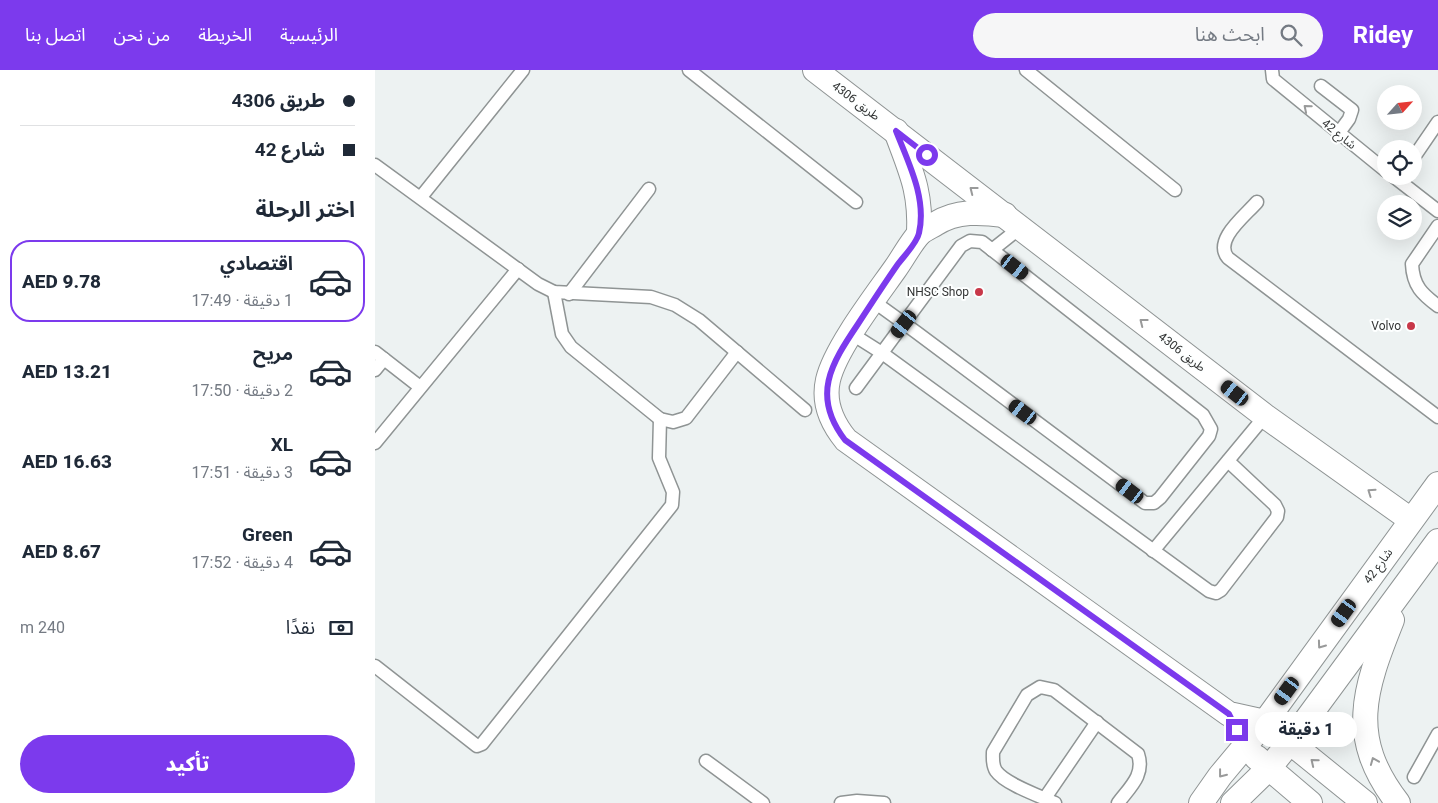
<!DOCTYPE html>
<html lang="ar">
<head>
<meta charset="utf-8">
<style>
  :root { --surface:#fff; --page:#f6f6f7; --text:#1f2937; --muted:#747a83; --line:#e0e1e3; --accent:#7c3aed }
  body { margin:0; font-family:Roboto,"Noto Sans Arabic",sans-serif; background:var(--page); color:var(--text); direction:rtl; height:100vh; display:flex; flex-direction:column; font-size:19px; white-space:nowrap }
  * { box-sizing:border-box; margin:0 }
  p { font-size:16px; color:var(--muted) }
  .icon { flex:none; width:28px; height:28px; fill:none; stroke:currentColor; stroke-width:2; stroke-linecap:round; stroke-linejoin:round }
  .map { position:relative; flex:1; overflow:hidden; direction:ltr }
  .side { display:flex; flex-direction:column; background:var(--surface); width:375px }
  .side>* { flex:none }
  .hud { display:grid; align-content:center; height:110px; padding:0 20px; background:var(--surface) }
  .needle { width:32px; rotate:63deg }
  .controls { position:absolute; left:1002px; top:15px; display:grid; gap:10px }
  .controls a { display:grid; place-items:center; width:45px; height:45px; border-radius:50%; background:var(--surface); box-shadow:0 5px 20px #0002; font-size:25px }
  .end { position:absolute; width:22px; height:22px; margin:-11px; border:6px solid #7c3aed; background:#fff; box-shadow:0 0 0 2px #fff }
  .from { border-radius:50% }
  .bubble { position:absolute; height:35px; border-radius:18px; background:var(--surface); box-shadow:0 5px 20px #0002; font-size:16px; font-weight:800; line-height:35px; text-align:center; direction:rtl }
  .car { position:absolute; width:15px; height:30px; margin:-15px -8px; border-radius:6px; box-shadow:0 0 4px 1px #0007; background:linear-gradient(#222 24%,#8ab4d8 0 40%,#222 0 76%,#8ab4d8 0 86%,#222 0) }
  .hud b { display:flex; align-items:center; gap:18px; height:48px; font-size:19px }
  .hud b+b { border-top:1px solid var(--line) }
  .hud i { width:12px; height:12px; background:var(--text) }
  ul { padding:0; list-style:none }
  li { display:flex; align-items:center; gap:15px; height:82px; margin:0 10px 8px; padding:0 10px; border:2px solid transparent; border-radius:20px }
  li div { flex:1 }
  li b { display:block; font-size:19px }
  li em { font-style:normal; font-weight:800 }
  li.active { border-color:var(--accent) }
  li>.icon { width:45px; height:45px; stroke-width:1.5 }
  h2 { padding:0 20px; font-size:22px; line-height:60px }
  .pay { display:flex; align-items:center; gap:12px; height:55px; padding:0 20px; font-size:19px }
  .pay p { margin-inline-start:auto }
  .action { display:flex; gap:10px; margin-top:auto; padding:10px 20px }
  .action a { flex:1; height:58px; border-radius:30px; background:var(--accent); color:#fff; font-size:20px; font-weight:800; line-height:58px; text-align:center }
  header { display:flex; align-items:center; gap:30px; box-sizing:border-box; height:70px; padding:0 25px; background:var(--accent); color:#fff }
  header strong { font-size:24px }
  nav { display:flex; gap:28px; margin-inline-start:auto; font-size:18px }
  .search { width:350px; height:45px; background:var(--page); display:flex; align-items:center; gap:12px; box-sizing:border-box; padding:0 18px; border-radius:28px; color:var(--muted); font-size:19px }
  main { display:flex; flex:1; min-height:0 }
  .map>svg:first-child { display:block }
  .lines { fill:none; stroke-linecap:round; stroke-linejoin:round }
  .lane-casing { stroke:#8f9494; stroke-width:15 }
  .street-casing { stroke:#8f9494; stroke-width:26 }
  .lane { stroke:#fff; stroke-width:12 }
  .street { stroke:#fff; stroke-width:24 }
  .oneway { stroke:#999a9a }
  .route { stroke:#7c3aed; stroke-width:6 }
  .poi-dot { fill:#c83849; stroke:#fdffff; stroke-width:2 }
  .labels { text-anchor:middle; stroke-width:4; stroke-linejoin:round; paint-order:stroke }
  .street-label { font-size:12px; fill:#333535; stroke:#fdffff }
  .poi-label { font-size:12px; fill:#333535; stroke:#fdffff; text-anchor:end }
</style>
</head>
<body>
<header>
<strong>Ridey</strong>
<div class="search"><svg class="icon" aria-label="search" viewBox="0 0 24 24"><circle cx="10" cy="10" r="6"/><path d="M15 15l6 6"/></svg>ابحث هنا</div>
<nav><a>الرئيسية</a><a>الخريطة</a><a>من نحن</a><a>اتصل بنا</a></nav>
</header>
<main>
<div class="map">
<svg width="1063" height="733" viewBox="0 0 1063 733">
  <rect width="100%" height="100%" fill="#edf2f2"/>
  <g class="lines">
    <defs>
      <g id="lane">
        <path d="M314,0L481,132"/>
        <path d="M651,0L800,120"/>
        <path d="M897,0L898,9L1011,101"/>
        <path d="M946,16L977,40L974,49L963,64"/>
        <path d="M1039,87L1063,52"/>
        <path d="M0,95L163,214L179,222L276,227L300,235L324,250L430,340"/>
        <path d="M1018,106L1063,141"/>
        <path d="M46,127L148,0"/>
        <path d="M882,132C870,146 838,170 853,188L1063,347"/>
        <path d="M1063,156L1037,194C1038,216 1047,224 1063,236"/>
        <path d="M617,180L646,157"/>
        <path d="M179,222L187,264L196,277L285,349L298,352L311,348L362,282"/>
        <path d="M194,224L274,119"/>
        <path d="M477,264L507,283L834,521L841,523L846,520L902,447L903,441L900,435L853,391"/>
        <path d="M0,282L45,317"/>
        <path d="M0,300L9,289"/>
        <path d="M481,318L586,176L595,171L607,172L828,345L836,359L834,366L785,428L779,433H770L541,262L498,231"/>
        <path d="M0,373L143,199"/>
        <path d="M778,481L890,346"/>
        <path d="M0,596L102,676L107,674L297,435L298,422L284,388L285,349"/>
        <path d="M331,691L388,733"/>
        <path d="M1039,707L1063,664"/>
        <path d="M670,728L722,652"/>
        <path d="M466,733L482,731L509,733"/>
        <path d="M680,733C665,726 630,714 621,701C617,695 618,688 618,682L652,625L665,617L679,620L763,684C770,705 755,717 743,733"/>
      </g>
      <g id="street">
        <path d="M440,0L890,346L1036,450"/>
        <path d="M521,61C536,102 546,120 544,164"/>
        <path d="M630,145C606,142 582,140 560,154C555,157 548,160 544,164C535,174 528,188 520,199C501,226 460,279 453,310C448,332 457,353 471,370L854,644L890,652L990,733"/>
        <path d="M1017,550C989,620 972,667 1023,733"/>
        <path d="M881,687L935,733"/>
        <path d="M826,733L845,706L890,652L1063,414"/>
        <path d="M858,733L894,698L915,672L1063,471"/>
      </g>
    </defs>
    <!-- lane casing -->
    <use href="#lane" class="lane-casing"/>
    <!-- street casing -->
    <use href="#street" class="street-casing"/>
    <!-- lane -->
    <use href="#lane" class="lane"/>
    <!-- street -->
    <use href="#street" class="street"/>
  </g>
  <!-- one-way arrows -->
  <defs><path id="oneway-chevron" d="M-2-3.5L2.5 0L-2 3.5" fill="none" stroke-width="1.6" stroke-linecap="round" stroke-linejoin="round" transform="scale(1.25)"/></defs>
  <g class="oneway">
    <use href="#oneway-chevron" transform="translate(932 38) rotate(-140)"/>
    <use href="#oneway-chevron" transform="translate(598 120) rotate(-142)"/>
    <use href="#oneway-chevron" transform="translate(768 252) rotate(-142)"/>
    <use href="#oneway-chevron" transform="translate(996 422) rotate(-145)"/>
    <use href="#oneway-chevron" transform="translate(946 575) rotate(126)"/>
    <use href="#oneway-chevron" transform="translate(999 691) rotate(-112)"/>
    <use href="#oneway-chevron" transform="translate(939 692) rotate(-141)"/>
    <use href="#oneway-chevron" transform="translate(847 704) rotate(128)"/>
  </g>
  <g class="lines">
    <!-- route -->
    <path class="route" d="M552,85L521,61C533,92 552,128 544,163C542,173 529,186 523,194C509,214 496,234 483,254C456,294 436,326 470,370L854,644L862,660"/>
  </g>
  <!-- markers -->
  <g class="poi-dot">
    <circle cx="604" cy="222" r="5"/>
    <circle cx="1036" cy="256" r="5"/>
  </g>
  <g class="labels">
    <!-- street labels -->
    <g class="street-label">
      <text transform="translate(481 31) rotate(37)" y="4">طريق 4306</text>
      <text transform="translate(964 64) rotate(39)" y="4">شارع 42</text>
      <text transform="translate(807 282) rotate(38)" y="4">طريق 4306</text>
      <text transform="translate(1003 496) rotate(-54)" y="4">شارع 42</text>
    </g>
    <!-- poi labels -->
    <g class="poi-label">
      <text x="594" y="226">NHSC Shop</text>
      <text x="1026" y="260">Volvo</text>
    </g>
  </g>
</svg>
<div class="controls">
<a><svg class="needle" viewBox="-14 -14 28 28"><path d="M0-13l5 13h-10z" fill="#e53935"/><path d="M0 13l5-13h-10z" fill="#747a83"/></svg></a>
<a><svg class="icon" aria-label="locate" viewBox="0 0 24 24"><circle cx="12" cy="12" r="6"/><path d="M12 2v4M12 18v4M2 12h4M18 12h4"/></svg></a>
<a><svg class="icon" aria-label="layers" viewBox="0 0 24 24"><path d="M12 4l9 5-9 5-9-5zM3 14l9 5 9-5"/></svg></a>
</div>
<i class="end from" style="left:552px;top:85px"></i>
<i class="end" style="left:862px;top:660px"></i>
<div class="bubble" style="left:880px;top:642px;width:102px">1 دقيقة</div>
<i class="car" style="left:640px;top:197px;rotate:128deg"></i>
<i class="car" style="left:529px;top:254px;rotate:218deg"></i>
<i class="car" style="left:860px;top:323px;rotate:308deg"></i>
<i class="car" style="left:648px;top:342px;rotate:307deg"></i>
<i class="car" style="left:755px;top:421px;rotate:307deg"></i>
<i class="car" style="left:969px;top:543px;rotate:216deg"></i>
<i class="car" style="left:912px;top:621px;rotate:216deg"></i>
</div>
<section class="side">
<div class="hud">
<b><i class="from"></i>طريق 4306</b>
<b><i></i>شارع 42</b>
</div>
<h2>اختر الرحلة</h2>
<ul>
<li class="active"><svg class="icon" aria-label="car" viewBox="0 0 24 24"><path d="M5 17H2v-5l4-1 3-4h7l3 4 3 1v5h-3M9 17h6M6 11h13"/><circle cx="7" cy="17" r="2"/><circle cx="17" cy="17" r="2"/></svg><div><b>اقتصادي</b><p>1 دقيقة · 17:49</p></div><em>AED 9.78</em></li>
<li><svg class="icon" aria-label="car" viewBox="0 0 24 24"><path d="M5 17H2v-5l4-1 3-4h7l3 4 3 1v5h-3M9 17h6M6 11h13"/><circle cx="7" cy="17" r="2"/><circle cx="17" cy="17" r="2"/></svg><div><b>مريح</b><p>2 دقيقة · 17:50</p></div><em>AED 13.21</em></li>
<li><svg class="icon" aria-label="car" viewBox="0 0 24 24"><path d="M5 17H2v-5l4-1 3-4h7l3 4 3 1v5h-3M9 17h6M6 11h13"/><circle cx="7" cy="17" r="2"/><circle cx="17" cy="17" r="2"/></svg><div><b>XL</b><p>3 دقيقة · 17:51</p></div><em>AED 16.63</em></li>
<li><svg class="icon" aria-label="car" viewBox="0 0 24 24"><path d="M5 17H2v-5l4-1 3-4h7l3 4 3 1v5h-3M9 17h6M6 11h13"/><circle cx="7" cy="17" r="2"/><circle cx="17" cy="17" r="2"/></svg><div><b>Green</b><p>4 دقيقة · 17:52</p></div><em>AED 8.67</em></li>
</ul>
<div class="pay"><svg class="icon" aria-label="cash" viewBox="0 0 24 24"><path d="M3 7h18v10H3z"/><circle cx="12" cy="12" r="2"/></svg>نقدًا<p>240 m</p></div>
<div class="action"><a>تأكيد</a></div>
</section>
</main>
</body>
</html>
